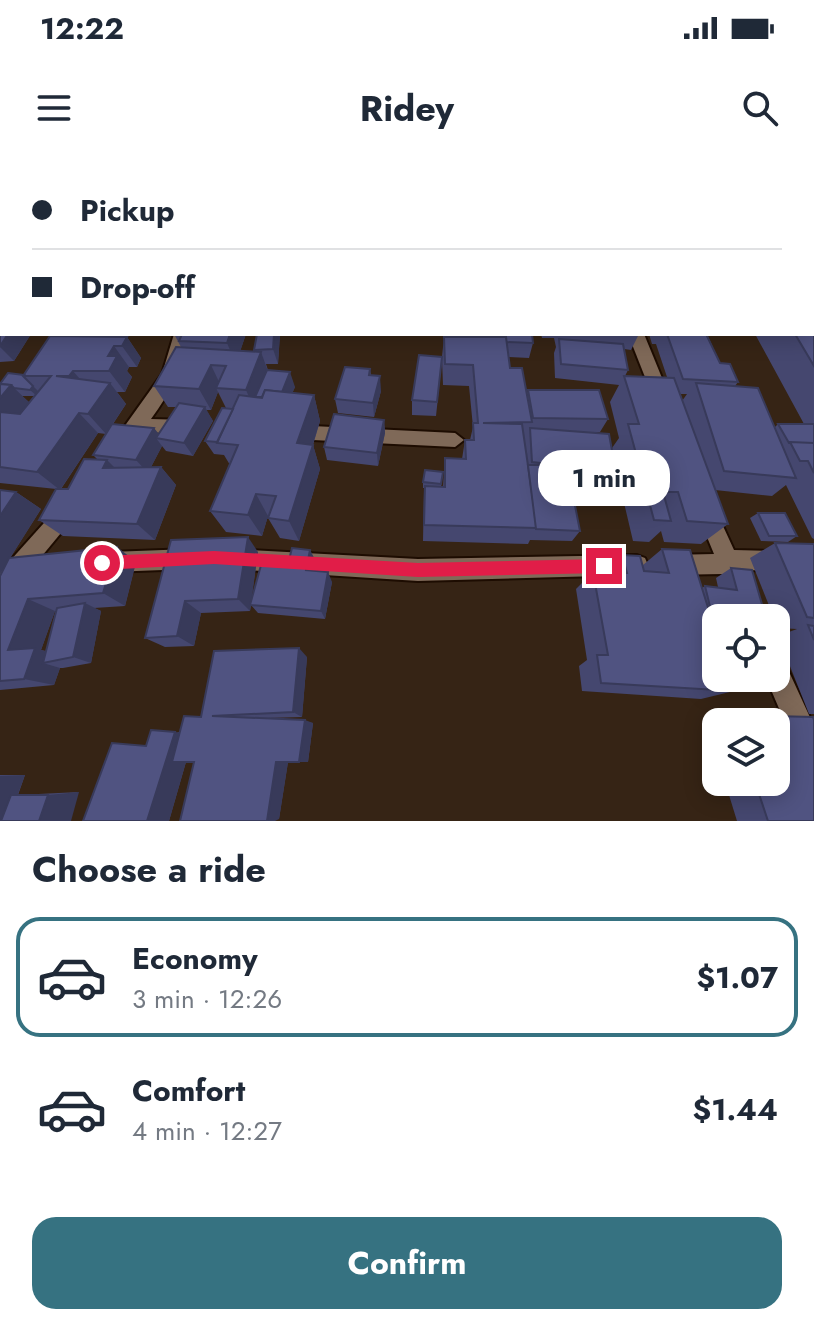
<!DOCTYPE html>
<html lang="en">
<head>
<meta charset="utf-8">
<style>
  :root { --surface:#fff; --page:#f6f6f7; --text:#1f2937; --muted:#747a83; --line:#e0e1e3; --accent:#367281 }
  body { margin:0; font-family:Jost,sans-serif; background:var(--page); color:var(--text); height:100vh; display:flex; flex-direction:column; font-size:30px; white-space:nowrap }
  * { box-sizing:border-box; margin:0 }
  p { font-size:26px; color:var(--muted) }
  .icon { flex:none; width:44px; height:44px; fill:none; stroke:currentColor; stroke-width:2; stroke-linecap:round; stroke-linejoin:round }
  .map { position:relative; height:661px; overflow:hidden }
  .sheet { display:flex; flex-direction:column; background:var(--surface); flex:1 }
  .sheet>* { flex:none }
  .guide { position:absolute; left:0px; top:0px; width:814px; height:176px; box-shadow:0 4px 20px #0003; display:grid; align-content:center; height:176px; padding:0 32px; background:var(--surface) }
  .buttons { position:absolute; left:702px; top:444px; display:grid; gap:16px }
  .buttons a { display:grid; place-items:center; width:88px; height:88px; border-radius:16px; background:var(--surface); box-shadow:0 4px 20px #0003; font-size:40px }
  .end { position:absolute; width:36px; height:36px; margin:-18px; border:10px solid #e11d48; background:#fff; box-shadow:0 0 0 4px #fff }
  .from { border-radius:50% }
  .bubble { position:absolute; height:56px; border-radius:24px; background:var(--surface); box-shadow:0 4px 20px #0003; font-size:26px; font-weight:700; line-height:56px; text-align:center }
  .guide b { display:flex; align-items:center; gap:28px; height:76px; font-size:30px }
  .guide b+b { border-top:2px solid var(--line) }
  .guide i { width:20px; height:20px; background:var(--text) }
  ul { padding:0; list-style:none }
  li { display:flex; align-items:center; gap:24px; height:120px; margin:0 16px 12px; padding:0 16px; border:4px solid transparent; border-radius:24px }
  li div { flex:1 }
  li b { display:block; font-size:30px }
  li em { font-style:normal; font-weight:700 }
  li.active { border-color:var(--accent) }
  li>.icon { width:72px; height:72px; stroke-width:1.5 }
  h2 { padding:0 32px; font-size:36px; line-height:96px }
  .button { display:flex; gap:16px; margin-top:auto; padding:16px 32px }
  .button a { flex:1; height:92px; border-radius:24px; background:var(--accent); color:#fff; font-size:32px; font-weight:700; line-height:92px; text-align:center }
  .status { display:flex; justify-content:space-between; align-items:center; height:56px; padding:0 40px; background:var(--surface); direction:ltr }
  .status svg { height:22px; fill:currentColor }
  header { display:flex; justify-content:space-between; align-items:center; height:104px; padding:0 32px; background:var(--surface); font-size:36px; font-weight:700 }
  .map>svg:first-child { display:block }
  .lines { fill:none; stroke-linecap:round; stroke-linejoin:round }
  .minor-casing { stroke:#1d0c01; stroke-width:4 }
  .minor { fill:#7f6958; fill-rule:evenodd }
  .wall { fill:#45476f; fill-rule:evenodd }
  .shaded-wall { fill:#383a5a }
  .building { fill:#505381; stroke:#383a5a; stroke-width:2 }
  .route { fill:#e11d48 }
</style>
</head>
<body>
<div class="status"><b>12:22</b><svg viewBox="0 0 49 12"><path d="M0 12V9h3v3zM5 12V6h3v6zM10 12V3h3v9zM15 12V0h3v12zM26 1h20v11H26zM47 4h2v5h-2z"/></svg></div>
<header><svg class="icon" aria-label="menu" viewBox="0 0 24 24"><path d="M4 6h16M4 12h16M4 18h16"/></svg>Ridey<svg class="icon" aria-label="search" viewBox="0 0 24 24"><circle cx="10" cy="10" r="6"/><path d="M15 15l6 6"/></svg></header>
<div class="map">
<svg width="814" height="661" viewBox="0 0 814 661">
  <rect width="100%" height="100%" fill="#362415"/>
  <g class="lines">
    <defs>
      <g id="minor">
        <path d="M374,0H384L385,2H375Z"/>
        <path d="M565,0H575L576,2H566Z"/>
        <path d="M174,174H190C185,206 170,233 151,259L188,260L197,267L188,274L140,272L130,279L124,277L121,272L124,267L162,214Z"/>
        <path d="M628,174H644L671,240L668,245H656Z"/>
        <path d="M292,265L455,273L464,280L455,287L292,279L283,272Z"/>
        <path d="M705,339L712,342L734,390L814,392V412L743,410L764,458H740L722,414L669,415L661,412L658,405L661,398L669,395L714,394L695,348L698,342Z"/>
        <path d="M68,341L75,344L78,350L75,356L8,437L0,440V412L61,344Z"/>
        <path d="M190,389L198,392L201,399L198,406L190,409L110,412L102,409L99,402L102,395L110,392Z"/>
        <path d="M230,389L418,399L637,395L645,398L648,405L645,412L637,415L418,421L230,409L222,406L219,399L222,392Z"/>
        <path d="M776,499L785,503L814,566V611L804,607L766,518H776Z"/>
      </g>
    </defs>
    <!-- minor casing -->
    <use href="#minor" class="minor-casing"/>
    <!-- minor -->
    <use href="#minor" class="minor"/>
  </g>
  <!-- wall -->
  <g class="wall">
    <path d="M239,0H285L284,2H239Z"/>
    <path d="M295,0H309L310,2H295Z"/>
    <path d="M310,0H330L329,2H337H310Z"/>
    <path d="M340,0H372L373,2H340Z"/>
    <rect x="399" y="0" width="32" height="2"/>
    <path d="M435,0H465L464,2H435Z"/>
    <path d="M516,0H525L524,2H528V0H551L550,2H516Z"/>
    <path d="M630,0H659L660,1L684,0L683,2H629Z"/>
    <path d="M690,0H716L715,2H691Z"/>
    <path d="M737,0H765L764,2L738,1Z"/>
    <path d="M769,0H783L782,2H771Z"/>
    <path d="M786,0H814V25H812V2H788L789,1Z"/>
    <path d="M0,57H2V174H31L14,201L0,202Z"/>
    <path d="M812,68H814V379L812,378L786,325L772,336L715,330L728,364L701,384L664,382L661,371L649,382L633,381L613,296L605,309L570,306L568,310L580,371L572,381L530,380L528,384L423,381L424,328H423V322L443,312L441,327H443L445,298L462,299L465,280H470L473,267L469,226L443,225L442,200L436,256L412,255V240L442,197L444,177H491V174H532L533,183L529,198L509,197L510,208L527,233L528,230L608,259L600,272H590L612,288L619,278L610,242L619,225L555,218L554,193L556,187L554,178H542L541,174H639L631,190L624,189L628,210L625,216L667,217L656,184H652L649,174H707L720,203L738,222L735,226L774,268L778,264H804L755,174H812ZM680,234H687L682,241Z"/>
    <path d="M174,174H246L240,191L255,192L254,190L280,174L278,204H266L268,210L295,227L292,233L314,235L320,261L313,285L320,309L299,381L280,378L268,358V356L262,376L226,372L210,351L230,305L224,295L214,294L205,281L226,248L218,232L211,250H206L213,261L193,296L166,291L162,286L151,307H161L176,325L155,380L63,376L39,360L56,329L0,323V224L127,177L141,198L137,207H129L127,211L132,217L125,232H117L126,244L113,264L159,274L176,247H168L154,226L181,187ZM22,236H35L30,243ZM98,273L106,274L93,295L97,299L68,329H61Z"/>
    <path d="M370,209L371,215L381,231L374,257L338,253L335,239Z"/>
    <path d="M384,260L385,273L378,306L327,300L324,287Z"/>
    <path d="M16,332L41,349L10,398L117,387L136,402L125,446L94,448L101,451L91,503L63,508H60L54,525L0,530V416L5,406ZM55,451H56L46,491L41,490Z"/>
    <path d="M758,353L797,376L788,382L761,381L750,358Z"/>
    <path d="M171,380L258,392L251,441L289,400L310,390L315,400L313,411L332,422L325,459L258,453L251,445L250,451L201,453L194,486L165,487L145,478Z"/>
    <path d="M775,383L814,384V554H809L778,476L797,469L778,468L776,458H774L750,398Z"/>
    <path d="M662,389L702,428L705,426L718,427L716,418L731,408L752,410L716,458V518L734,531L701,539L582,531L579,506L587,500L576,429L593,412H604L622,395L643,405Z"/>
    <path d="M307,497L302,557L268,558L313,563L308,602H288L279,659L194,602H186L169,661H83L146,586L179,572L201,557Z"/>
    <path d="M733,555L813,557L814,560V661H737L725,622H776V562H716V591L707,559Z"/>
    <path d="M0,615H25L18,635L79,632L0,661Z"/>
  </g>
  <!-- shaded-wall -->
  <g class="shaded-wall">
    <path d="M2,79V107L0,105V82Z"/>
    <path d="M8,174H31L14,201L0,187Z"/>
    <path d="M230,174H246L236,204L227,183Z"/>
    <path d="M274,174H280L278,204L273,189Z"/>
    <path d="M127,177L141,198L137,207L122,186Z"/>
    <path d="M114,186L129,207L127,211L132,217L125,232L109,211L108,196Z"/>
    <path d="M261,192L269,214L255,251L246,230Z"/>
    <path d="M211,205L221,226L216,228L218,232L211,250L199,229Z"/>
    <path d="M73,211L91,232L88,237L69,216Z"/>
    <path d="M290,212L295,227L284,253L279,239Z"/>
    <path d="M380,216L381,231L374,257L373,243Z"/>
    <path d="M110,223L126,244L106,274L88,254Z"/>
    <path d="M11,225L33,246L0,269V238Z"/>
    <path d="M33,226L40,233L38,237L30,230Z"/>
    <path d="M314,235L320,261L306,307L297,283Z"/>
    <path d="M205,247L213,261L193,296L184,283Z"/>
    <path d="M79,253L98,273L60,330L37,312Z"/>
    <path d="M384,260L385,273L378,306L377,293Z"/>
    <path d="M154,268L163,279L156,278L162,286L148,313L136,300Z"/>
    <path d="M313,285L320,309L299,381L289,361Z"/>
    <path d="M107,300L125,318L103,308Z"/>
    <path d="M161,307L176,325L155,380L137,364Z"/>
    <path d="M16,332L41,349L0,414V356Z"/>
    <path d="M256,334L268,356L262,376L248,355Z"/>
    <path d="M248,377L258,392L250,451L238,439Z"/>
    <path d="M117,387L136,402L125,446L103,433Z"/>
    <path d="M310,390L315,400L311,420L306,410Z"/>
    <path d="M328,412L332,422L325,459L321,451Z"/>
    <path d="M28,439L55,451L41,490L64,497L43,503L60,508L54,525L24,519L8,490Z"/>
    <path d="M185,441L201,453L194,486L177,476Z"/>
    <path d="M85,443L101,451L91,503L73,497Z"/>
    <path d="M299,488L307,497L302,557L293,552Z"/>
    <path d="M305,560L313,563L308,602H299Z"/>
    <path d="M175,572L194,574L169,661H147Z"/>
    <path d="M276,602H288L279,659L275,661H267Z"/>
    <path d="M25,615L8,661H0V616Z"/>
    <path d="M79,632L71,661H39L48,635Z"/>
  </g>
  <!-- building -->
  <g class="building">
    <path d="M187,0H208L207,2H186Z"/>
    <path d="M589,0H627L628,2H590Z"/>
    <path d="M637,0H659L660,2H637Z"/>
    <path d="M792,0H814V10H812V2H794Z"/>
    <path d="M0,62H2V79L0,82Z"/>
    <path d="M812,93L814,94V206L795,174H812Z"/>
    <path d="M0,101H2V123L0,124Z"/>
    <path d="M0,140H2V151L0,154Z"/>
    <path d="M0,156H2V174H8L0,186Z"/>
    <path d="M182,174H230L227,183L179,181Z"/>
    <path d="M257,174H274L273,189L254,190Z"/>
    <path d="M495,174H532L533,183L506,182V177H495Z"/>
    <path d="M667,174H706L720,203L730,204L738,222L683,219Z"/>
    <path d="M50,176L127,177L122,186H114L108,196H117L109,211H73L69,216H56L110,223L88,254L79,253L37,312L0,307V252L20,254L51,216H23Z"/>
    <path d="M444,177H506L510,208H522L532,262L483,263L522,264L537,368L424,365L425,326L445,327V298L466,299L465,280H474L473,263H478L473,205L445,204Z"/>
    <path d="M559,179L623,184L628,210L561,204Z"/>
    <path d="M176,187L261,192L246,230L216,228L226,206L211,205L199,229L154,226Z"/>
    <path d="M419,195L442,197L437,242L412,240Z"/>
    <path d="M345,207L370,209L369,215L380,216L373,243L335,239Z"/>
    <path d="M267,210L290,212L282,232L265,230L262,237H255Z"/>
    <path d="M8,213L24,215L23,216L33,226L30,230L14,228L11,225L0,224Z"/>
    <path d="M624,216L674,218L728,364L687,361L678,332H663L671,361L654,360L628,264H639Z"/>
    <path d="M696,223L758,228L796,318L724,311Z"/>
    <path d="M0,224L11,225L0,238Z"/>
    <path d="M265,230L314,235L297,283L313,285L289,361L268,358L276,336L256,334L248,355L210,351L238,285L217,283L239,235L262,238Z"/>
    <path d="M528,230H599L608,259L533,258Z"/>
    <path d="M179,243L205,247L184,283L156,278Z"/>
    <path d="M222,248L233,249L217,282L205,281Z"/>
    <path d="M334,254L384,260L377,293L324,287Z"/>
    <path d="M112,264L154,268L136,300L93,295Z"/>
    <path d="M778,264H814V283H789Z"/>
    <path d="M530,268L609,274L613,296L569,292L570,306L567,305L580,371L536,369L528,305H558L532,302Z"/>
    <path d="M790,282L814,283V313L808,301H800Z"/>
    <path d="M84,299L107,300L103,308L161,307L137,364L39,360L56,329H68Z"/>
    <path d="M425,310L443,312L441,324L423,322Z"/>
    <path d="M0,330L16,332L0,356Z"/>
    <path d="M758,353H785L797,376H769Z"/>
    <path d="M248,377L238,439L185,441L177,476L145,478L171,380Z"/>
    <path d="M775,383L814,384V458L807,457Z"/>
    <path d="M117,387L103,433L28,439L8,490L35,488L24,519L0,521V416L9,398Z"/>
    <path d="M292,388L310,390L306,410L328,412L321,451L250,445L263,398L289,400Z"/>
    <path d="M662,389L690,390L716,473V518H730L734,531L601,523L597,495H608L593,412L627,413L622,395L640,396L644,411L669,413Z"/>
    <path d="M731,408L752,410L766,458H716V464L714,463L705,426L737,430Z"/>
    <path d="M85,443L73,497L43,503L57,448Z"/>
    <path d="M808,465L814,466V480Z"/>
    <path d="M299,488L293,552L212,556L305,560L299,602H276L267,661H180L194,602H172L184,556L201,557L214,491Z"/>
    <path d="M733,555L813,557L814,560V661H768L755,622H776V562H735Z"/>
    <path d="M151,570L175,572L147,661H83L112,583L146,586Z"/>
    <path d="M11,635H48L39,661H1Z"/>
  </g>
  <!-- route -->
  <path class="route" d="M214,391L418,403L604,399L611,406L604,413L418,417L214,404L102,410L95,403L102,396Z"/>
</svg>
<div class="buttons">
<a><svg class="icon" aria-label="locate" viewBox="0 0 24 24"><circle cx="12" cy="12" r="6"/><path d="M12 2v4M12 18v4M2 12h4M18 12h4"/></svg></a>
<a><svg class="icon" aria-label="layers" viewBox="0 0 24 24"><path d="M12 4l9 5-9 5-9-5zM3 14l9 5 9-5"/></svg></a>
</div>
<i class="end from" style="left:102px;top:403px"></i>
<i class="end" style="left:604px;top:406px"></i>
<div class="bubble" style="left:538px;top:290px;width:132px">1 min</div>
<div class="guide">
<b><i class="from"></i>Pickup</b>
<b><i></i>Drop-off</b>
</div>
</div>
<section class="sheet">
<h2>Choose a ride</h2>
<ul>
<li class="active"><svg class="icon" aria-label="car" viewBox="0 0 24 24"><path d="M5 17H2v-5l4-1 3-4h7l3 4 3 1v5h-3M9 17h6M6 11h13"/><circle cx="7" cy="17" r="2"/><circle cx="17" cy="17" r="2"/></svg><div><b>Economy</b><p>3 min · 12:26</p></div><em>$1.07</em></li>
<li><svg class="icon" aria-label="car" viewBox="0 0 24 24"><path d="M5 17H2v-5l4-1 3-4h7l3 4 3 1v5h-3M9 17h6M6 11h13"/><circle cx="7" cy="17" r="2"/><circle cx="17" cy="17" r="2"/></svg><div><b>Comfort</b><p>4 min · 12:27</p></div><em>$1.44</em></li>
</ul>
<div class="button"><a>Confirm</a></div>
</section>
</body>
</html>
